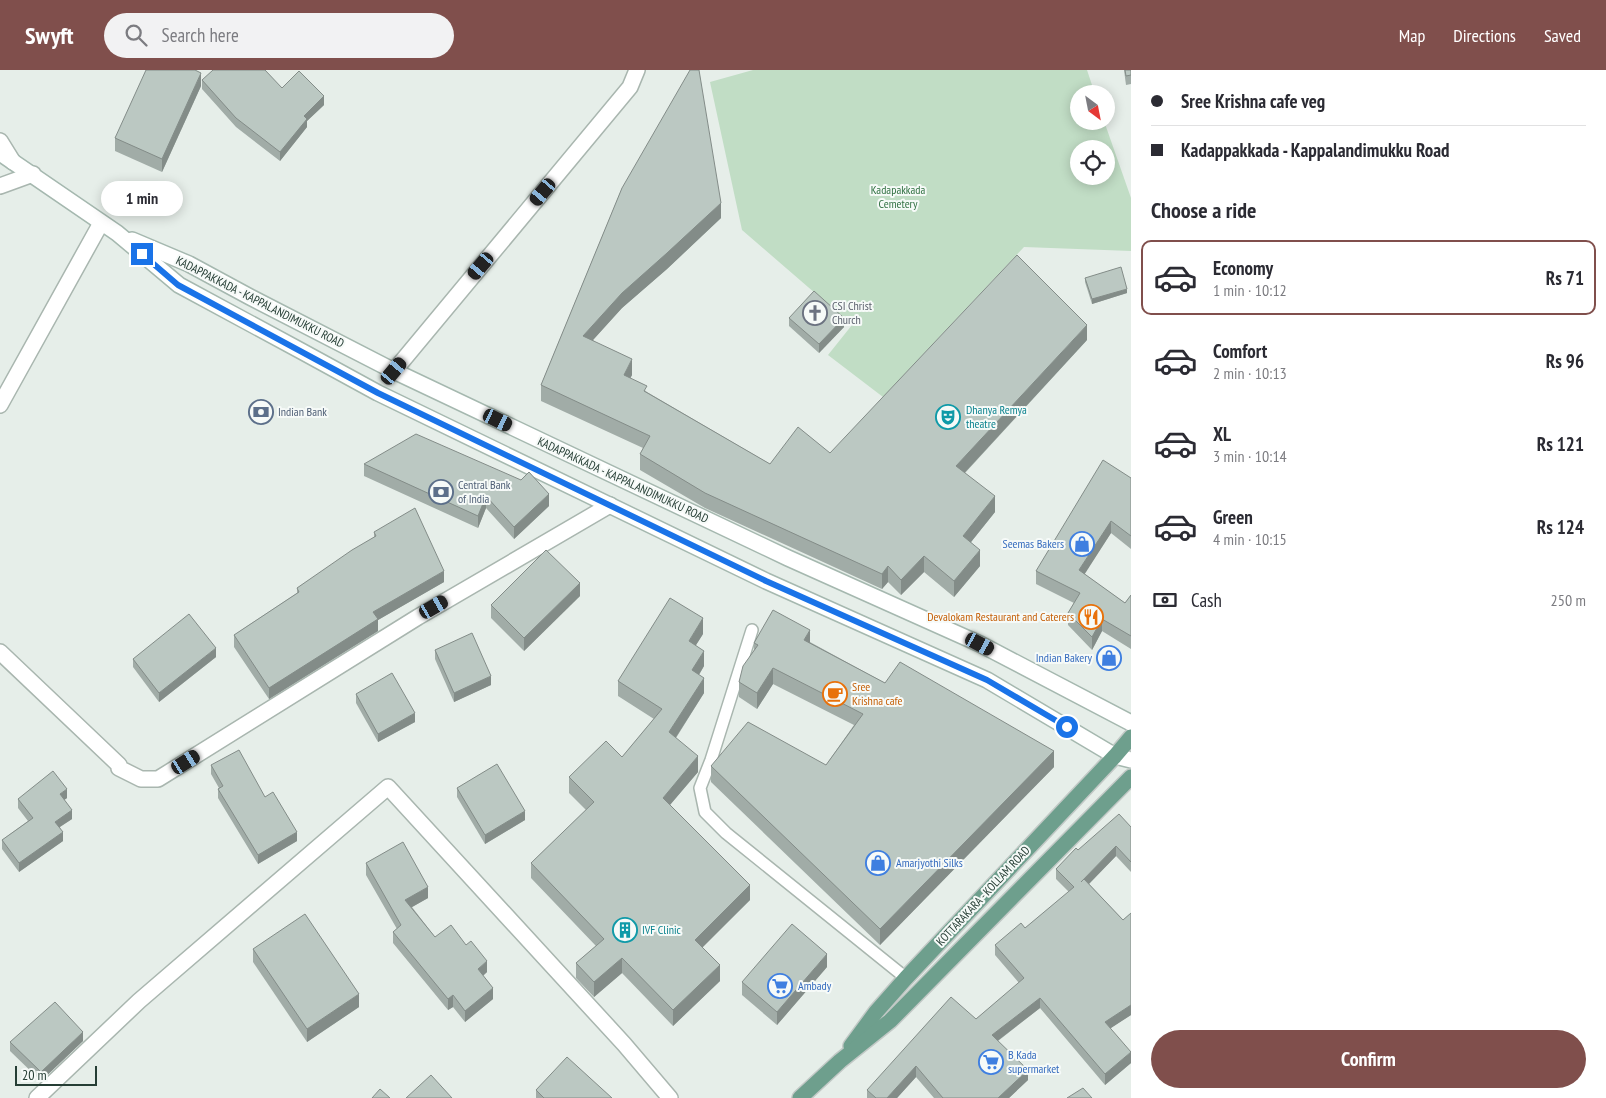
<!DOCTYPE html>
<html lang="en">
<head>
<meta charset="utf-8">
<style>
  :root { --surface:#fff; --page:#f2f2f3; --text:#2b2b33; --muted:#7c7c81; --line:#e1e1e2; --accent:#804f4c }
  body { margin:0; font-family:"PT Sans Narrow",sans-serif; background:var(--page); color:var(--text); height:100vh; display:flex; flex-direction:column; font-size:19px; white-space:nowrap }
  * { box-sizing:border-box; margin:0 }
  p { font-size:16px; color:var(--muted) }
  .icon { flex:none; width:28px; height:28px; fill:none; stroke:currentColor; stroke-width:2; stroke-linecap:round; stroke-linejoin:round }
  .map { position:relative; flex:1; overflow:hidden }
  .panel { display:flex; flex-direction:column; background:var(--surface); width:475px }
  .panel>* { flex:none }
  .hud { display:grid; align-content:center; height:110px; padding:0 20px; background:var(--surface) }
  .needle { width:32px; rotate:148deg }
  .fabs { position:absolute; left:1070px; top:15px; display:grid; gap:10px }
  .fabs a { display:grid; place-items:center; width:45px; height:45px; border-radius:50%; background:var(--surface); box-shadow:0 2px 12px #0003; font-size:25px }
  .scale { position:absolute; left:15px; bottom:12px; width:82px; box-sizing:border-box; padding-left:5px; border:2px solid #263e35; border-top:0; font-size:14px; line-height:18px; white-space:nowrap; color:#263e35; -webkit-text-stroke:4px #f6faf8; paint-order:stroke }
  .end { position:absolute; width:22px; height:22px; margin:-11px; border:6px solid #1a73e8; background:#fff; box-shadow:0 0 0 2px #fff }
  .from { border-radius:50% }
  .bubble { position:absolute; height:35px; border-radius:18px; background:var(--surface); box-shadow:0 2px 12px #0003; font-size:16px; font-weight:800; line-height:35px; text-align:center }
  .car { position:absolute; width:15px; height:30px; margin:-15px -8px; border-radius:6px; box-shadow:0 0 4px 1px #0007; background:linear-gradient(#222 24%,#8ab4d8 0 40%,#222 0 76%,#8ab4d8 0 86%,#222 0) }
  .hud b { display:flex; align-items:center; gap:18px; height:48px; font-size:19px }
  .hud b+b { border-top:1px solid var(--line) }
  .hud i { width:12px; height:12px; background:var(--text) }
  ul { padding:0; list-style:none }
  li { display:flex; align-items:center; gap:15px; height:75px; margin:0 10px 8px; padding:0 10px; border:2px solid transparent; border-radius:10px }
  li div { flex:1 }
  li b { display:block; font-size:19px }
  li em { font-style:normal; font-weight:800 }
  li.active { border-color:var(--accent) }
  li>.icon { width:45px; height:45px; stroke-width:1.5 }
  h2 { padding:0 20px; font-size:22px; line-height:60px }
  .pay { display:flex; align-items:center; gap:12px; height:55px; padding:0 20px; font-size:19px }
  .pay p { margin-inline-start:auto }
  .primary-button { display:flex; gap:10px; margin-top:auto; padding:10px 20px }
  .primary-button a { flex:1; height:58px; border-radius:30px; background:var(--accent); color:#fff; font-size:20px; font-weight:800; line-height:58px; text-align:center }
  header { display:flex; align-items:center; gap:30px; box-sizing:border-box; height:70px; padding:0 25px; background:var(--accent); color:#fff }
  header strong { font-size:24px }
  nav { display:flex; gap:28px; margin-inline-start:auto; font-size:18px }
  .search { width:350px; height:45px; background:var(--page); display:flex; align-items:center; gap:12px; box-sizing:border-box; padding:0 18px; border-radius:28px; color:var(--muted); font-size:19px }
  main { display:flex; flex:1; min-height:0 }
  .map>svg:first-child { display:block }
  .green { fill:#c1ddc5; fill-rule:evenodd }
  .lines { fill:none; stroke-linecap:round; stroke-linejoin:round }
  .lane-casing { stroke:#a9b6af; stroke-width:14 }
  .street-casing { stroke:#a9b6af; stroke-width:18 }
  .secondary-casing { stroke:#a5b8af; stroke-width:18 }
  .primary-casing { stroke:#c2c9c6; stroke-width:18 }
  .lane { stroke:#fff; stroke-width:11 }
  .street { stroke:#fff; stroke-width:15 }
  .secondary { stroke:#fff; stroke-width:15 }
  .primary { stroke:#6e9f8d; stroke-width:15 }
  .wall { fill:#a1aca7 }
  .shaded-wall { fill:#838c88 }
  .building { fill:#bbc8c2; stroke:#838c88 }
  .route { stroke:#1a73e8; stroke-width:6 }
  .labels { text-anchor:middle; stroke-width:4; stroke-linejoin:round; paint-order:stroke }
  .park-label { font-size:12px; fill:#337244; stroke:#f6faf8 }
  .street-label { font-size:12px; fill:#263e35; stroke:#f6faf8 }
  .worship-label { font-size:12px; fill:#5b616d; stroke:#f6faf8; text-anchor:start }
  .culture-label { font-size:12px; fill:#0d838f; stroke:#f6faf8; text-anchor:start }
  .service-label { font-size:12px; fill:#4e5e75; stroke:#f6faf8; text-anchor:start }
  .shop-label { font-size:12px; fill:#366cbe; stroke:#f6faf8; text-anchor:start }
  .food-label { font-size:12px; fill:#c56008; stroke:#f6faf8; text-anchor:end }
</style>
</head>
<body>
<header>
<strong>Swyft</strong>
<div class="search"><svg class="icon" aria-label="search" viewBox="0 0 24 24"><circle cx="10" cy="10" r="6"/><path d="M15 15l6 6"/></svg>Search here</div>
<nav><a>Map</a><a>Directions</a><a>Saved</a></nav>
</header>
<main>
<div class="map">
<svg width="1131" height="1028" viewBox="0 0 1131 1028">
  <rect width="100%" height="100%" fill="#e6eee9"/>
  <!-- green -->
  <path class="green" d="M753,0H1087L1095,24H1079V51H1104L1131,128V181L1024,177L883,327L828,285L852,255L742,160L710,12ZM1079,79H1106V106H1079Z"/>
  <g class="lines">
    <defs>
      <path id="lane" d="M752,560L711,690L700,718L705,742L726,763L906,908"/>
      <g id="street">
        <path d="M0,71L13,92"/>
        <path d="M0,116L33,104"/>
        <path d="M394,301L630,17L637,0"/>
        <path d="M0,335L101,153"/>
        <path d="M0,582L119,695V698L141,709H158L418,547L610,435"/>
        <path d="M37,1028L139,931L388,717L624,974L670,1028"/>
      </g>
      <g id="secondary">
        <path d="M0,83L117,163L179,215L303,282L378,323L766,511L987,610L1115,686L1131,690"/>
        <path d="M132,170L189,194L250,227L394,301L788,488L980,574L1131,653"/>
      </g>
      <g id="primary">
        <path d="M851,976L876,942L906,908L1115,686L1131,667"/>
        <path d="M800,1028L840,991L890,951L1131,707"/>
      </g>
    </defs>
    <!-- lane casing -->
    <use href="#lane" class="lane-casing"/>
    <!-- street casing -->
    <use href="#street" class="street-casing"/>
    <!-- secondary casing -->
    <use href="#secondary" class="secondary-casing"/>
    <!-- primary casing -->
    <use href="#primary" class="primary-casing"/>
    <!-- lane -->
    <use href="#lane" class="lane"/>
    <!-- street -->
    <use href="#street" class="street"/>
    <!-- secondary -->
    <use href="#secondary" class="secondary"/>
    <!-- primary -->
    <use href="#primary" class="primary"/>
  </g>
  <!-- wall -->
  <g class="wall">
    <path d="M1124,0H1131V14L1126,15Z"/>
    <path d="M202,10L282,18L324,35L307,51V57L280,91L236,57L202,19Z"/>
    <path d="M201,16L162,102L115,81V68Z"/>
    <path d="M622,118L721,148L667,199L622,238L593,270L632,305L630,308L647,322L770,394L830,383L1087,270L965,403L995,442L971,472L980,496L954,527L924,502L901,525L888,512L882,519L705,438L640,400V384L643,378L541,331V315Z"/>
    <path d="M1085,208L1127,223L1092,234L1085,212Z"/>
    <path d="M789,248L844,257L819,283L789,256Z"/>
    <path d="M364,394L549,436L514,469L486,438L478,458L364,406Z"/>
    <path d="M1131,408V479L1111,463L1084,504L1125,533L1131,525V579L1102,561L1092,580L1068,555V543L1074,533L1036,514V501Z"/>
    <path d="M374,462L444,512L378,550V561L269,629L234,577V565L297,523V518L374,467Z"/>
    <path d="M580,526L524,581L491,548V535Z"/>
    <path d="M703,564L696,575L704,596L699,605L704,623L676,668L698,702L670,735L750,830L702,877L720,911L673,956L622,903L594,927L576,908V893L596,876L531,808V793L586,740L569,723V707L622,687L654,649L618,626V611Z"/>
    <path d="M810,572L885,613L1054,697L880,875L711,712V696L826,695L854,655L773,614L757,639L739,627V612L754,580V573Z"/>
    <path d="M435,580L491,615L454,632L435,589Z"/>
    <path d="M216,587L159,632L133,597V589Z"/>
    <path d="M356,624L415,652L378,672L356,633Z"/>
    <path d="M211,695L265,727L297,771L258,794L218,728V719L219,718L211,704Z"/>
    <path d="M457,718L525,750L485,774L457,727Z"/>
    <path d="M67,728L64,730L72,749L60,757L63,771L19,802L2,779V770L28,751L18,738V729Z"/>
    <path d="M1131,757V802L1116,786L1089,814L1123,850L1131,843V945L1110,958L1131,993L1105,1015L1040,938L998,971L1028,1010L1009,1028H934L916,1007L897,1028H867V1020L976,949L1019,913L995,885V875L1025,858L1069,822L1056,809V799L1078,780Z"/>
    <path d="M366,793L428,828L412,837L435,867L487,902L483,906L493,929L465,952L453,937L448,940L393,873V862L397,859L366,805Z"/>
    <path d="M253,879L359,937L307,972L253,892Z"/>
    <path d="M827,897L777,955L742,925V912Z"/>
    <path d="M83,971L41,1011L10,981V972Z"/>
    <path d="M536,1020L612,1028H536Z"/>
  </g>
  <!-- shaded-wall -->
  <g class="shaded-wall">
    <path d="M201,3V16L162,102V89Z"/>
    <path d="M324,26V35L307,51V57L280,91V82L304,46Z"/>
    <path d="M721,133V148L667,199L622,238L583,281V266L622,223Z"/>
    <path d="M1127,219V223L1092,234V229Z"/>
    <path d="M844,248V257L819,283V274Z"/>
    <path d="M1087,255V270L956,412V396Z"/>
    <path d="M632,289V305L624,321V305Z"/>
    <path d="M549,424V436L514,469V457Z"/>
    <path d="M486,426V438L478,458V446Z"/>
    <path d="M995,426V442L963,482V466Z"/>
    <path d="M1111,451V463L1079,513V500Z"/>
    <path d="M980,480V496L954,527V511Z"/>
    <path d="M924,486V502L901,525V510Z"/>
    <path d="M888,496V512L882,519V504Z"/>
    <path d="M444,501V512L378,550V561L269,629V618L373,542Z"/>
    <path d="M580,513V526L524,581V568Z"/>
    <path d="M703,548V564L689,586V571Z"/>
    <path d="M1102,549V561L1092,580V567Z"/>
    <path d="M810,560V576L804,570Z"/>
    <path d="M216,578V587L159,632V623Z"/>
    <path d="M704,581V596L692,616V600Z"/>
    <path d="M773,598V614L757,639V623Z"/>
    <path d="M491,606V615L454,632V623Z"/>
    <path d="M704,608V623L669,678V662Z"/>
    <path d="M415,643V652L378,672V664Z"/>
    <path d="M1054,681V697L880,875V859Z"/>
    <path d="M698,686V702L663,743V728Z"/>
    <path d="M67,719V728L60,733V724Z"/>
    <path d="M72,740V749L55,760V752Z"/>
    <path d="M525,741V750L485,774V765Z"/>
    <path d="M63,762V771L19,802V793Z"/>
    <path d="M297,762V771L258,794V785Z"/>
    <path d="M1116,776V786L1081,822V812Z"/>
    <path d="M750,815V830L695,885V870Z"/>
    <path d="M428,817V828L405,841V830Z"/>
    <path d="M827,884V897L777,955V942Z"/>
    <path d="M622,888V903L594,927V912Z"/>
    <path d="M487,891V902L478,910V899Z"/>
    <path d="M720,895V911L673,956V940Z"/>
    <path d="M493,918V929L465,952V941Z"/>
    <path d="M359,924V937L307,972V959Z"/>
    <path d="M453,925V937L448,940V929Z"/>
    <path d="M1040,928V938L992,975V965Z"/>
    <path d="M1131,935V945L1105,962V952Z"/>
    <path d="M83,962V971L41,1011V1002Z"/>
    <path d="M1131,982V993L1105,1015V1004Z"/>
    <path d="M916,996V1007L897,1028H887Z"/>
    <path d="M1028,1000V1010L1009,1028H998Z"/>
  </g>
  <!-- building -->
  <g class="building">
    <path d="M146,0H195L201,3L162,89L115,68Z"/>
    <path d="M213,0H265L282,18L299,1L324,26L304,46L307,49L280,82L236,48L202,10Z"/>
    <path d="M690,0H699L721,133L667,183L622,223L583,266L632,289L624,305L647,316L644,321L770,394L798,357L830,383L1017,185L1087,255L956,396L995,426L963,466L980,480L954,511L924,486L901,510L888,496L882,504L705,423L640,384L650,366L541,315L622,118Z"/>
    <path d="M1125,0H1131V5L1126,6Z"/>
    <path d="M1121,197L1127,219L1092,229L1085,208Z"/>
    <path d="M814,221L844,248L819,274L789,248Z"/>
    <path d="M416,364L521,410L529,402L549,424L514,457L486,426L478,446L364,394Z"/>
    <path d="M1103,390L1131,408V466L1111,451L1079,500L1125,533L1131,525V566L1102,549L1092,567L1068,543L1080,523L1036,501Z"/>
    <path d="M415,438L444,501L373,542L378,549L269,618L234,565L299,522L297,518L352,480L376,466L374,462Z"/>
    <path d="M546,480L580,513L524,568L491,535Z"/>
    <path d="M670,528L703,548L689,571L704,581L692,600L704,608L669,662L698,686L663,728L750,815L695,870L720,895L673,940L622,888L594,912L576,893L604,869L531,793L594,732L569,707L606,671L622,687L662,639L618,611Z"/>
    <path d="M773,540L810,560L804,570L885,613L900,592L1054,681L880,859L711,696L748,652L826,695L863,644L773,598L757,623L739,612L743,596L758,575L754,573Z"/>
    <path d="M189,544L216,578L159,623L133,589Z"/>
    <path d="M472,563L491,606L454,623L435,580Z"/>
    <path d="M392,603L415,643L378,664L356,624Z"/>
    <path d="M239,680L265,727L273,722L297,762L258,785L218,719L223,716L211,695Z"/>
    <path d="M497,694L525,741L485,765L457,718Z"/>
    <path d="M53,701L67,719L60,724L72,740L55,752L63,762L19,793L2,770L33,748L18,729Z"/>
    <path d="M1119,744L1131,757V792L1116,776L1081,812L1084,809L1123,850L1131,843V935L1105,952L1131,982L1105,1004L1040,928L992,965L1028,1000L998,1028H943L916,996L887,1028H876L867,1020L951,927L976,949L1024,908L995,875L1021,853L1025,858L1074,817L1056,799L1076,778L1078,780Z"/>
    <path d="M403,772L428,817L405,830L435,867L451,855L466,875L471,871L487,891L478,899L493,918L465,941L453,925L448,929L393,862L401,855L366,793Z"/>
    <path d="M305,844L359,924L307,959L253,879Z"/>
    <path d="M792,854L827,884L777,942L742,912Z"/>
    <path d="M55,932L83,962L41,1002L10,972Z"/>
    <path d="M567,987L612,1028H544L536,1020Z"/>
    <path d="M431,1005L452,1028H406Z"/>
    <path d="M1083,1018L1092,1028H1067Z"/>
    <path d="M380,1019L390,1028H372Z"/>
  </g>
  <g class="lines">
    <!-- route -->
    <path class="route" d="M142,184L178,215L378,323L766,511L987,610L1067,657"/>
  </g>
  <!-- icons -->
  <defs>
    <symbol id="church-ring" viewBox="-11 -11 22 22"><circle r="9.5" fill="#f6faf8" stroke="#6b7280" stroke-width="1.5"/><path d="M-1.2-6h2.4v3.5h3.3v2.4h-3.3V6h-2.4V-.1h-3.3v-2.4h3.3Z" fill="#6b7280"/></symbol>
    <symbol id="bank-ring" viewBox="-11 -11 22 22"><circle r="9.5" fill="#f6faf8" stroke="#5c6f8a" stroke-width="1.5"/><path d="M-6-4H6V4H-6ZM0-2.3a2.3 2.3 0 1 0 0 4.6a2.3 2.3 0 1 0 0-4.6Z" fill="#5c6f8a"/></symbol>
    <symbol id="theatre-ring" viewBox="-11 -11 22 22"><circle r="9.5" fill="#f6faf8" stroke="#0f9aa8" stroke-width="1.5"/><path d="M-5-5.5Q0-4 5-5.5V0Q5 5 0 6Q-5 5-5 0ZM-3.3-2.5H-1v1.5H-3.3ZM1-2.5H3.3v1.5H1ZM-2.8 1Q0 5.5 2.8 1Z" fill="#0f9aa8"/></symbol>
    <symbol id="shop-ring" viewBox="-11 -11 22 22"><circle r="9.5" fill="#f6faf8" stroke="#3f7fe0" stroke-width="1.5"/><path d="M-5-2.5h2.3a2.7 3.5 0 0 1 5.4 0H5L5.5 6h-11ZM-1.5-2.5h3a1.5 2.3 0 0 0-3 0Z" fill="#3f7fe0"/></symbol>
    <symbol id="restaurant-ring" viewBox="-11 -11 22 22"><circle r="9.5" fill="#f6faf8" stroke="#e8710a" stroke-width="1.5"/><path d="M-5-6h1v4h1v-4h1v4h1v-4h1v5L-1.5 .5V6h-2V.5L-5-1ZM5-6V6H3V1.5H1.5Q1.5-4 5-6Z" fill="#e8710a"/></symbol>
    <symbol id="cafe-ring" viewBox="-11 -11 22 22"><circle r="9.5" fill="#f6faf8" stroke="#e8710a" stroke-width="1.5"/><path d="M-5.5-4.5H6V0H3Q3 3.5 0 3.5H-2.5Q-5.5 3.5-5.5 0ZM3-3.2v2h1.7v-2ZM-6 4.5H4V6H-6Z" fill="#e8710a"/></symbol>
    <symbol id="building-ring" viewBox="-11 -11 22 22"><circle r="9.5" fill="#f6faf8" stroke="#0f9aa8" stroke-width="1.5"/><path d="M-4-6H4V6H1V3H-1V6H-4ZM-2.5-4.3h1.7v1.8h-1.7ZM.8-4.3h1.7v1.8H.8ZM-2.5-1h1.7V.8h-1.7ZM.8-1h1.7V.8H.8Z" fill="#0f9aa8"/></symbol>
    <symbol id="supermarket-ring" viewBox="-11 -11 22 22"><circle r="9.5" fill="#f6faf8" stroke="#3f7fe0" stroke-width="1.5"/><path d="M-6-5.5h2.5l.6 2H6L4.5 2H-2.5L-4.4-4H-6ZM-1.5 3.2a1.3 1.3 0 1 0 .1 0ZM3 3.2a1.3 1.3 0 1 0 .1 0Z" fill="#3f7fe0"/></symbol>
  </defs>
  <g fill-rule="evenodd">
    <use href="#church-ring" x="801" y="229" width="28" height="28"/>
    <use href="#bank-ring" x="247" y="328" width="28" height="28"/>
    <use href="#theatre-ring" x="934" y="333" width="28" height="28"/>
    <use href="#bank-ring" x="427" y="408" width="28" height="28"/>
    <use href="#shop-ring" x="1068" y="460" width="28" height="28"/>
    <use href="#restaurant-ring" x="1077" y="533" width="28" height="28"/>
    <use href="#shop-ring" x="1095" y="574" width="28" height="28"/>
    <use href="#cafe-ring" x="821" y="610" width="28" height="28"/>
    <use href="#shop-ring" x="864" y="779" width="28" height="28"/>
    <use href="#building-ring" x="611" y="846" width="28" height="28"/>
    <use href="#supermarket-ring" x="766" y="902" width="28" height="28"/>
    <use href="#supermarket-ring" x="977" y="978" width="28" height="28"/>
  </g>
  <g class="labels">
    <!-- park labels -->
    <g class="park-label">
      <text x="898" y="124">Kadapakkada<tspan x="898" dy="14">Cemetery</tspan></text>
    </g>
    <!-- street labels -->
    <g class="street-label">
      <text transform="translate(260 232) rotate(27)" y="4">KADAPPAKKADA - KAPPALANDIMUKKU ROAD</text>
      <text transform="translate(623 410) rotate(25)" y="4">KADAPPAKKADA - KAPPALANDIMUKKU ROAD</text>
      <text transform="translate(983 826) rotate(-47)" y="4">KOTTARAKARA - KOLLAM ROAD</text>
    </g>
    <!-- worship labels -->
    <g class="worship-label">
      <text x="832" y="240">CSI Christ<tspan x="832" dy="14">Church</tspan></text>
    </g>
    <!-- culture labels -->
    <g class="culture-label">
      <text x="966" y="344">Dhanya Remya<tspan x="966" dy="14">theatre</tspan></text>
      <text x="642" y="864">IVF Clinic</text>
    </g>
    <!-- service labels -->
    <g class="service-label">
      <text x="278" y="346">Indian Bank</text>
      <text x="458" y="419">Central Bank<tspan x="458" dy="14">of India</tspan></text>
    </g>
    <!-- shop labels -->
    <g class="shop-label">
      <text x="1064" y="478" text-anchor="end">Seemas Bakers</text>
      <text x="1092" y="592" text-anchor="end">Indian Bakery</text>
      <text x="896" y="797">Amarjyothi Silks</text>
      <text x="798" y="920">Ambady</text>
      <text x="1008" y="989">B Kada<tspan x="1008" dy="14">supermarket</tspan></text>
    </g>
    <!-- food labels -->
    <g class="food-label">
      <text x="1074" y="551">Devalokam Restaurant and Caterers</text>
      <text x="852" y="621" text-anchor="start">Sree<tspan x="852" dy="14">Krishna cafe</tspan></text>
    </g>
  </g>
</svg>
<div class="fabs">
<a><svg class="needle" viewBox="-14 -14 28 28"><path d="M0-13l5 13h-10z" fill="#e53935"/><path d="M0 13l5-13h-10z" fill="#7c7c81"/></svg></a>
<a><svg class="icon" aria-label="locate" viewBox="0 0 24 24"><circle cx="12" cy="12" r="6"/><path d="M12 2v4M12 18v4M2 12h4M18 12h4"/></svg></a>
</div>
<div class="scale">20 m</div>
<i class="end from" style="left:1067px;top:657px"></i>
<i class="end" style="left:142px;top:184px"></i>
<div class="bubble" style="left:101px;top:111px;width:82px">1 min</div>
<i class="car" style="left:543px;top:122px;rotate:220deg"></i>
<i class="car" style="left:481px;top:196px;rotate:220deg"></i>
<i class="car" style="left:394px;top:301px;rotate:40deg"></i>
<i class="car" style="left:498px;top:350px;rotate:116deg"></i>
<i class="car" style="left:434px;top:537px;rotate:60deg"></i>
<i class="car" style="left:980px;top:574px;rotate:118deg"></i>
<i class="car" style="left:186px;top:692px;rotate:58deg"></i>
</div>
<section class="panel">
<div class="hud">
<b><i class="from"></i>Sree Krishna cafe veg</b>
<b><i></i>Kadappakkada - Kappalandimukku Road</b>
</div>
<h2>Choose a ride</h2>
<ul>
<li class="active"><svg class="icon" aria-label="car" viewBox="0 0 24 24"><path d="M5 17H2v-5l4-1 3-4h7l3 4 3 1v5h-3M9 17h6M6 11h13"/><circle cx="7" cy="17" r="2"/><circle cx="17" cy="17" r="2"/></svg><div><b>Economy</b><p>1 min · 10:12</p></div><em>Rs 71</em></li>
<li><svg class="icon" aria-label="car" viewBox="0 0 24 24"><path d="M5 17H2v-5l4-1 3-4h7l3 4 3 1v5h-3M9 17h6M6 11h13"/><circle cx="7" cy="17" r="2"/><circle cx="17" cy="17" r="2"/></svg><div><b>Comfort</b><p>2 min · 10:13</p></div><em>Rs 96</em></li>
<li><svg class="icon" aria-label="car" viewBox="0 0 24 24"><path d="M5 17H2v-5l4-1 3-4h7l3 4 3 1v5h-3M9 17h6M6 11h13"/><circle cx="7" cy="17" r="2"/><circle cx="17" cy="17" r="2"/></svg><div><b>XL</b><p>3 min · 10:14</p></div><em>Rs 121</em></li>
<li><svg class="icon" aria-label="car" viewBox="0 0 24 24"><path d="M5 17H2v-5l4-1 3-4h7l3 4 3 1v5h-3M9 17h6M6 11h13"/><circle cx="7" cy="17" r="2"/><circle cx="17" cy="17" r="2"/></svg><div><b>Green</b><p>4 min · 10:15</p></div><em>Rs 124</em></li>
</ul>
<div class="pay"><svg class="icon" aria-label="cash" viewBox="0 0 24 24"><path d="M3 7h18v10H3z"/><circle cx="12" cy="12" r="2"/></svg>Cash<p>250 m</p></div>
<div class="primary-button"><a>Confirm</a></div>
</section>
</main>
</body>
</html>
